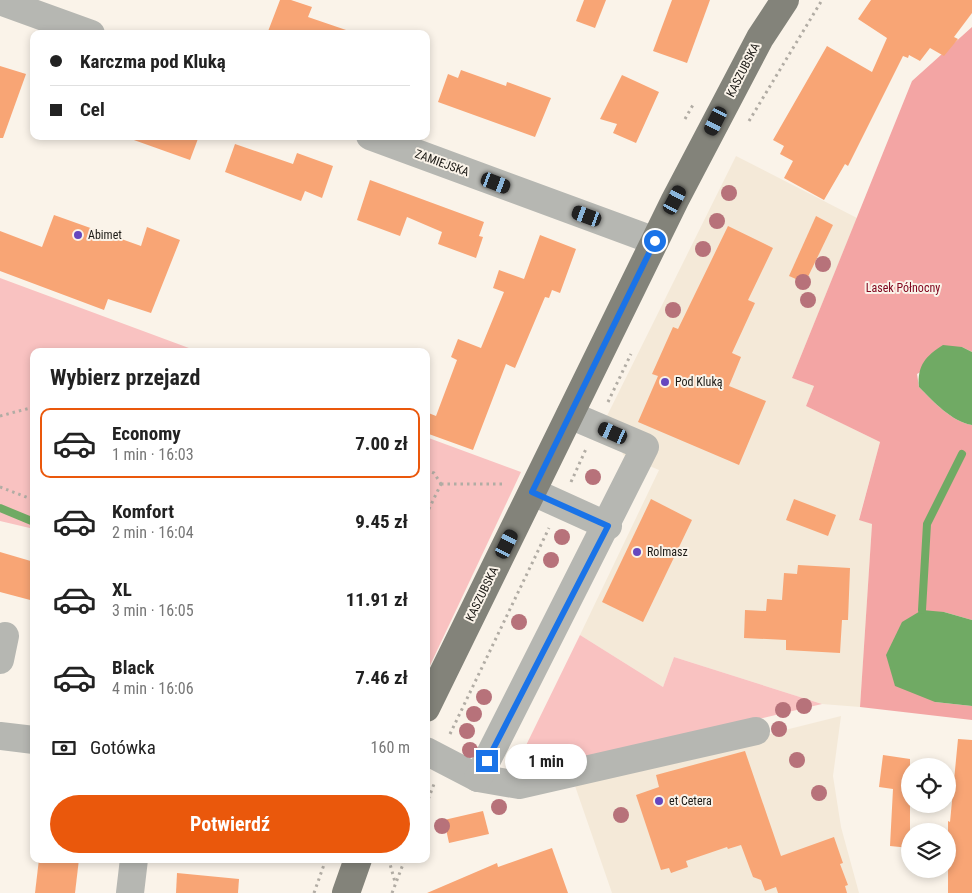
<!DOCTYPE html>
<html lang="pl">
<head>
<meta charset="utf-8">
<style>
  :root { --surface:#fff; --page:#f6f6f6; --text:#222; --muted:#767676; --line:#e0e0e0; --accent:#ea580c }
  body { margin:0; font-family:"Roboto Condensed",sans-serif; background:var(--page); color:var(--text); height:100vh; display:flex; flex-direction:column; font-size:19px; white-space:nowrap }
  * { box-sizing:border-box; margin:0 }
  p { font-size:16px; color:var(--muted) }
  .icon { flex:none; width:28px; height:28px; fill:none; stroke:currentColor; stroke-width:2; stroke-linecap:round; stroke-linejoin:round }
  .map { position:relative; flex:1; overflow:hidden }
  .drawer { position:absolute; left:30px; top:348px; width:400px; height:515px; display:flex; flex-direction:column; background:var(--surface); border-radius:10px; box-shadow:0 2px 8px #0003 }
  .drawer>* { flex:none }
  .guide { position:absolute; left:30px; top:30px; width:400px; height:110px; border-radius:10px; box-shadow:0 2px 8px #0003; display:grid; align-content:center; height:110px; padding:0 20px; background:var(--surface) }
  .fabs { position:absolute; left:901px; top:758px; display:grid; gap:10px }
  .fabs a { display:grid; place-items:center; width:55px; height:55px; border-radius:50%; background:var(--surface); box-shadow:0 2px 8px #0003; font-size:25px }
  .end { position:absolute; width:22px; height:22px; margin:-11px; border:6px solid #1a73e8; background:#fff; box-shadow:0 0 0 2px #fff }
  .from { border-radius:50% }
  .bubble { position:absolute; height:35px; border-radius:18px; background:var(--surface); box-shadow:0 2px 8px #0003; font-size:16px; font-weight:700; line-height:35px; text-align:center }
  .car { position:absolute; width:15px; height:30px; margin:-15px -8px; border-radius:6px; box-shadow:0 0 4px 1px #0007; background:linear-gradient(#222 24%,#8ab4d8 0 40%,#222 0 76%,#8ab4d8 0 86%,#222 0) }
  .guide b { display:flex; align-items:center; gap:18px; height:48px; font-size:19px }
  .guide b+b { border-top:1px solid var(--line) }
  .guide i { width:12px; height:12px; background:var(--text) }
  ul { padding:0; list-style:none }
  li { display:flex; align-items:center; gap:15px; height:70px; margin:0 10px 8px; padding:0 10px; border:2px solid transparent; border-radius:10px }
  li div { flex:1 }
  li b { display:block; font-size:19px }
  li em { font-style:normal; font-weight:700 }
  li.current { border-color:var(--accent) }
  li>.icon { width:45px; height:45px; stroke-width:1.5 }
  h2 { padding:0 20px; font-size:22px; line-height:60px }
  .pay { display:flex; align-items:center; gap:12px; height:55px; padding:0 20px; font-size:19px }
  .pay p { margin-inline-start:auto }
  .primary-button { display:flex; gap:10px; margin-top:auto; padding:10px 20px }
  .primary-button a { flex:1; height:58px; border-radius:30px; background:var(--accent); color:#fff; font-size:20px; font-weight:700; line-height:58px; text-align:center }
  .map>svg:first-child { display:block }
  .built { fill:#f4e9d8 }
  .green { fill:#f9c2c1 }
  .forest { fill:#f3a5a4 }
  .water { fill:#70aa64 }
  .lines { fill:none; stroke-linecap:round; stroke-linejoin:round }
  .stream { stroke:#70aa64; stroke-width:8 }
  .building { fill:#f8a575 }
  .path { stroke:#b1aca4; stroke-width:3; stroke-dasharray:2.5 4; stroke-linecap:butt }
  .minor { stroke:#b6b7b2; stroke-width:28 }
  .major { stroke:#83837a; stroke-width:28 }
  .tree { fill:#b7727a }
  .route { stroke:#1a73e8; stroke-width:6 }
  .poi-dot { fill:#6547bf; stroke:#faf3e9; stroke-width:2 }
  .labels { text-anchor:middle; stroke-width:4; stroke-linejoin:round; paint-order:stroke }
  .street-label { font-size:12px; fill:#1c1a16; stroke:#faf3e9 }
  .poi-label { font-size:12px; fill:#1c1a16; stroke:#faf3e9; text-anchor:start }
  .park-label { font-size:12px; fill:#800920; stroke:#faf3e9 }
</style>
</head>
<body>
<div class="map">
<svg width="972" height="893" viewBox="0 0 972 893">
  <rect width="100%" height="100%" fill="#faf3e9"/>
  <!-- built -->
  <g class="built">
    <path d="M736,156L857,218L792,378L814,386L806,406L880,442L859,519L872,524L860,707L822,704L674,657L663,687L580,635L659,470L623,455L621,447L597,436Z"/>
    <path d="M841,716L833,776L841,827L859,893H612L574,783Z"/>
  </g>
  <!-- green -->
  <g class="green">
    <path d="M0,278L197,351H34V529L0,521Z"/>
    <path d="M426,437L521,472L426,674Z"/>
    <path d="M580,635L663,687L674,657L822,704L521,775L513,772Z"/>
  </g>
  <!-- forest -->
  <path class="forest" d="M972,27V352L962,347L917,374L919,387C933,401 952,422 972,425V620L944,612L935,702L972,706V720L860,707L872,524L859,520L880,442L806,406L814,386L792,378L912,81Z"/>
  <!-- water -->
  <g class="water">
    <path d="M943,345L962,347L972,352V425C952,422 933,401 919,387C917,365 926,356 943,345Z"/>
    <path d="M922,610L944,612L972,620V706L935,702L895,686L886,655L902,622Z"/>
  </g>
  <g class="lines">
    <!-- stream -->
    <g class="stream">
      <path d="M0,508L34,522"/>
      <path d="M922,610L927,524L962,454"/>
    </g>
  </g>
  <!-- building -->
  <g class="building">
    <path d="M280,0H291L312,7L308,17L349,31L348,34H267Z"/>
    <path d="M584,0H606L595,28L576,21Z"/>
    <path d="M672,0H710L687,63L653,51Z"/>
    <path d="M871,0H972V13L954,37L958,39L944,56L930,48L920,61L909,55L908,58L903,56L848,166L845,164L824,200L784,178L793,161L780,154L784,146L773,140L827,46L872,72L887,38L858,19Z"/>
    <path d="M0,66L26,74L3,138H0Z"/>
    <path d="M461,70L506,86L507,82L551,98L535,137L438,102L448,74L458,78Z"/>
    <path d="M622,75L659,92L636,143L613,133L617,124L600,119Z"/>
    <path d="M131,136H199L190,160L131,139Z"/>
    <path d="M235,144L293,164L297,153L333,166L322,198L305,191L301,201L225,172Z"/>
    <path d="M370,180L484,222L479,236L483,237L476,258L438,244L442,232L407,217L400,236L357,220Z"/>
    <path d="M54,215L141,246L147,227L180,240L151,313L108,299L104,310L0,271V231L42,247Z"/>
    <path d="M816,216L833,225L805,283L789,276Z"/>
    <path d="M728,226L773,248L748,300L755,303L732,353L741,357L729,386L766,401L739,465L638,422L658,376L652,374L673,327L678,329Z"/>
    <path d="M540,235L576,249L560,293L552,290L549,298L545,297L515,368L506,364L473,450L426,433V412L436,416L457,360L451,357L458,339L481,348L504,292L493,288L499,270L524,279Z"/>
    <path d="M651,499L692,520L643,622L602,602Z"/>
    <path d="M794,499L836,515L828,536L786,520Z"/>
    <path d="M0,552L34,562V601L0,592Z"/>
    <path d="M798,565L850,568L848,620H842L840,653L786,650V640L744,638L745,610L766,611L767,599L782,600L784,573L797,574Z"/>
    <path d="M958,739L972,740V893H948V821L950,822Z"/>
    <path d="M745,751L781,856L834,837L843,863L840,864L848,885L845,886L847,893H778L776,887L765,891L761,880L753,877L741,845L728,849L727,847L686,861L688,867L671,873L669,868L661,870L636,795L659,787L656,775Z"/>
    <path d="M883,755L910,759V848L890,846L893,789L879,787Z"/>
    <path d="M483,811L489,834L449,843L444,820Z"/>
    <path d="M552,848L568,893H427L497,863L498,867Z"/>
    <path d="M39,859H79L75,893H35Z"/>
    <path d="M177,873L239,879L238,893H176Z"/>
  </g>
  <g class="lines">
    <!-- path -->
    <g class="path">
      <path d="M685,119L694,103"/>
      <path d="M749,121L822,0"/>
      <path d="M608,402L631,354"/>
      <path d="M0,416L34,407"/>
      <path d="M426,470L434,473L441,484"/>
      <path d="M571,482L586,449"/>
      <path d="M441,484H506"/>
      <path d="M0,487L34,500"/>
      <path d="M426,515L441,484"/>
      <path d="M450,734L549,528"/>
      <path d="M426,805L434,784"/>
      <path d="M391,859L390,864L395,882"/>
      <path d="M314,893L326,859"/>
      <path d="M392,893L405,859"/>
    </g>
    <!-- minor -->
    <g class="minor">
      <path d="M0,1L91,34"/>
      <path d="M370,136L655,241"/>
      <path d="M533,492L608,526"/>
      <path d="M0,660L5,636"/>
      <path d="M0,736L34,740"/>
      <path d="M426,751L478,778L519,785L756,731"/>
      <path d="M478,778L645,447L570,415"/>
      <path d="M130,893L134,859"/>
    </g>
    <!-- major -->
    <g class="major">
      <path d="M426,708L675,200L760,38L785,0"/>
      <path d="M346,893L358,859"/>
    </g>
  </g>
  <!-- trees -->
  <g class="tree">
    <circle cx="729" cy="193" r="8"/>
    <circle cx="717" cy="221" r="8"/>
    <circle cx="703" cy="249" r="8"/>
    <circle cx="823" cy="264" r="8"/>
    <circle cx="803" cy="282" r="8"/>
    <circle cx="808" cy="300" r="8"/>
    <circle cx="673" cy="310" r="8"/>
    <circle cx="593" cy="477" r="8"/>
    <circle cx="562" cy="537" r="8"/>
    <circle cx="551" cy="560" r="8"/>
    <circle cx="519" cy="622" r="8"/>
    <circle cx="484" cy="697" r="8"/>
    <circle cx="804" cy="706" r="8"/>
    <circle cx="783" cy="710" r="8"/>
    <circle cx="474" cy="714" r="8"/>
    <circle cx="779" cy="729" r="8"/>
    <circle cx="467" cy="731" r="8"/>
    <circle cx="470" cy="750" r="8"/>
    <circle cx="797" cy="760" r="8"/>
    <circle cx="549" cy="764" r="8"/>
    <circle cx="819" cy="793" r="8"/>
    <circle cx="499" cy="807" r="8"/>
    <circle cx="621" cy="815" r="8"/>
    <circle cx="442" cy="826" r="8"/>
  </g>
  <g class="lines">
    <!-- route -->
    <path class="route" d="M487,761L608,526L532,492L655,241"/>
  </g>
  <!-- markers -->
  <g class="poi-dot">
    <circle cx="78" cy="235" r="5"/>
    <circle cx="665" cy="382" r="5"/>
    <circle cx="637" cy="552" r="5"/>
    <circle cx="659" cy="801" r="5"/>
  </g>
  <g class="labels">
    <!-- street labels -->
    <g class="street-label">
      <text transform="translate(743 70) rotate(-63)" y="4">KASZUBSKA</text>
      <text transform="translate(442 163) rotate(20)" y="4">ZAMIEJSKA</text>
      <text transform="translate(482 594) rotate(-64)" y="4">KASZUBSKA</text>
    </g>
    <!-- poi labels -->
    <g class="poi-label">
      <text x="88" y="239">Abimet</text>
      <text x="675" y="386">Pod Kluką</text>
      <text x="647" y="556">Rolmasz</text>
      <text x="669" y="805">et Cetera</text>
    </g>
    <!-- park labels -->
    <g class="park-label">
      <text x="903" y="292">Lasek Północny</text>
    </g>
  </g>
</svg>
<div class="fabs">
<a><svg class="icon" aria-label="locate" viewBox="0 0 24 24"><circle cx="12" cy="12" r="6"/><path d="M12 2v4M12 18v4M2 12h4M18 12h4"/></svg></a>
<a><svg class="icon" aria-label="layers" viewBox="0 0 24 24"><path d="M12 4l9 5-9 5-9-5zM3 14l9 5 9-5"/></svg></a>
</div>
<i class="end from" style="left:655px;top:241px"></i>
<i class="end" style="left:487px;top:761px"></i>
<div class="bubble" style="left:505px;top:744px;width:82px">1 min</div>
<i class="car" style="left:716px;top:121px;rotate:207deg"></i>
<i class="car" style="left:496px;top:183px;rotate:111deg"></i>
<i class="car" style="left:675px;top:200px;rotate:28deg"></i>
<i class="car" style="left:587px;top:216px;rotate:290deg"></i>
<i class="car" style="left:613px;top:433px;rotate:294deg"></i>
<i class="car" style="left:507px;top:544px;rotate:26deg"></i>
<div class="guide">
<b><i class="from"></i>Karczma pod Kluką</b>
<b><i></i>Cel</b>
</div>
<section class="drawer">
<h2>Wybierz przejazd</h2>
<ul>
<li class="current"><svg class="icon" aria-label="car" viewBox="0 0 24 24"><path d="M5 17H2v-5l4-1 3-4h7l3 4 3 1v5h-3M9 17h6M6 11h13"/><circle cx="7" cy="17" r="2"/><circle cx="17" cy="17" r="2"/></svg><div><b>Economy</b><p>1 min · 16:03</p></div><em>7.00 zł</em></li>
<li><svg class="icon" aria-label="car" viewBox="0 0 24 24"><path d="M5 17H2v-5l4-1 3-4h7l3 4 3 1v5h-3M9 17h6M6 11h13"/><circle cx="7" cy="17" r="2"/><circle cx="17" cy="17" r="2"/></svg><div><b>Komfort</b><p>2 min · 16:04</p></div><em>9.45 zł</em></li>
<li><svg class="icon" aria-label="car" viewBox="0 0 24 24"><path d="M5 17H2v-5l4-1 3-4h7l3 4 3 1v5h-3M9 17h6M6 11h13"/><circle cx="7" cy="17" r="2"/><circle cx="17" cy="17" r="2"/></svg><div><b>XL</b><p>3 min · 16:05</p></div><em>11.91 zł</em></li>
<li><svg class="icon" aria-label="car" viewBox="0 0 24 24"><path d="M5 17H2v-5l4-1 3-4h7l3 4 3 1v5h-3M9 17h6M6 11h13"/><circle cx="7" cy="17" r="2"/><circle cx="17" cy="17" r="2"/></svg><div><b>Black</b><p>4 min · 16:06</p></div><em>7.46 zł</em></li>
</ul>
<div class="pay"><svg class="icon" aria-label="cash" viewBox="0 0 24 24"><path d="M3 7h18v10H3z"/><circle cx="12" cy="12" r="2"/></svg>Gotówka<p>160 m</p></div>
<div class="primary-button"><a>Potwierdź</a></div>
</section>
</div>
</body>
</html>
